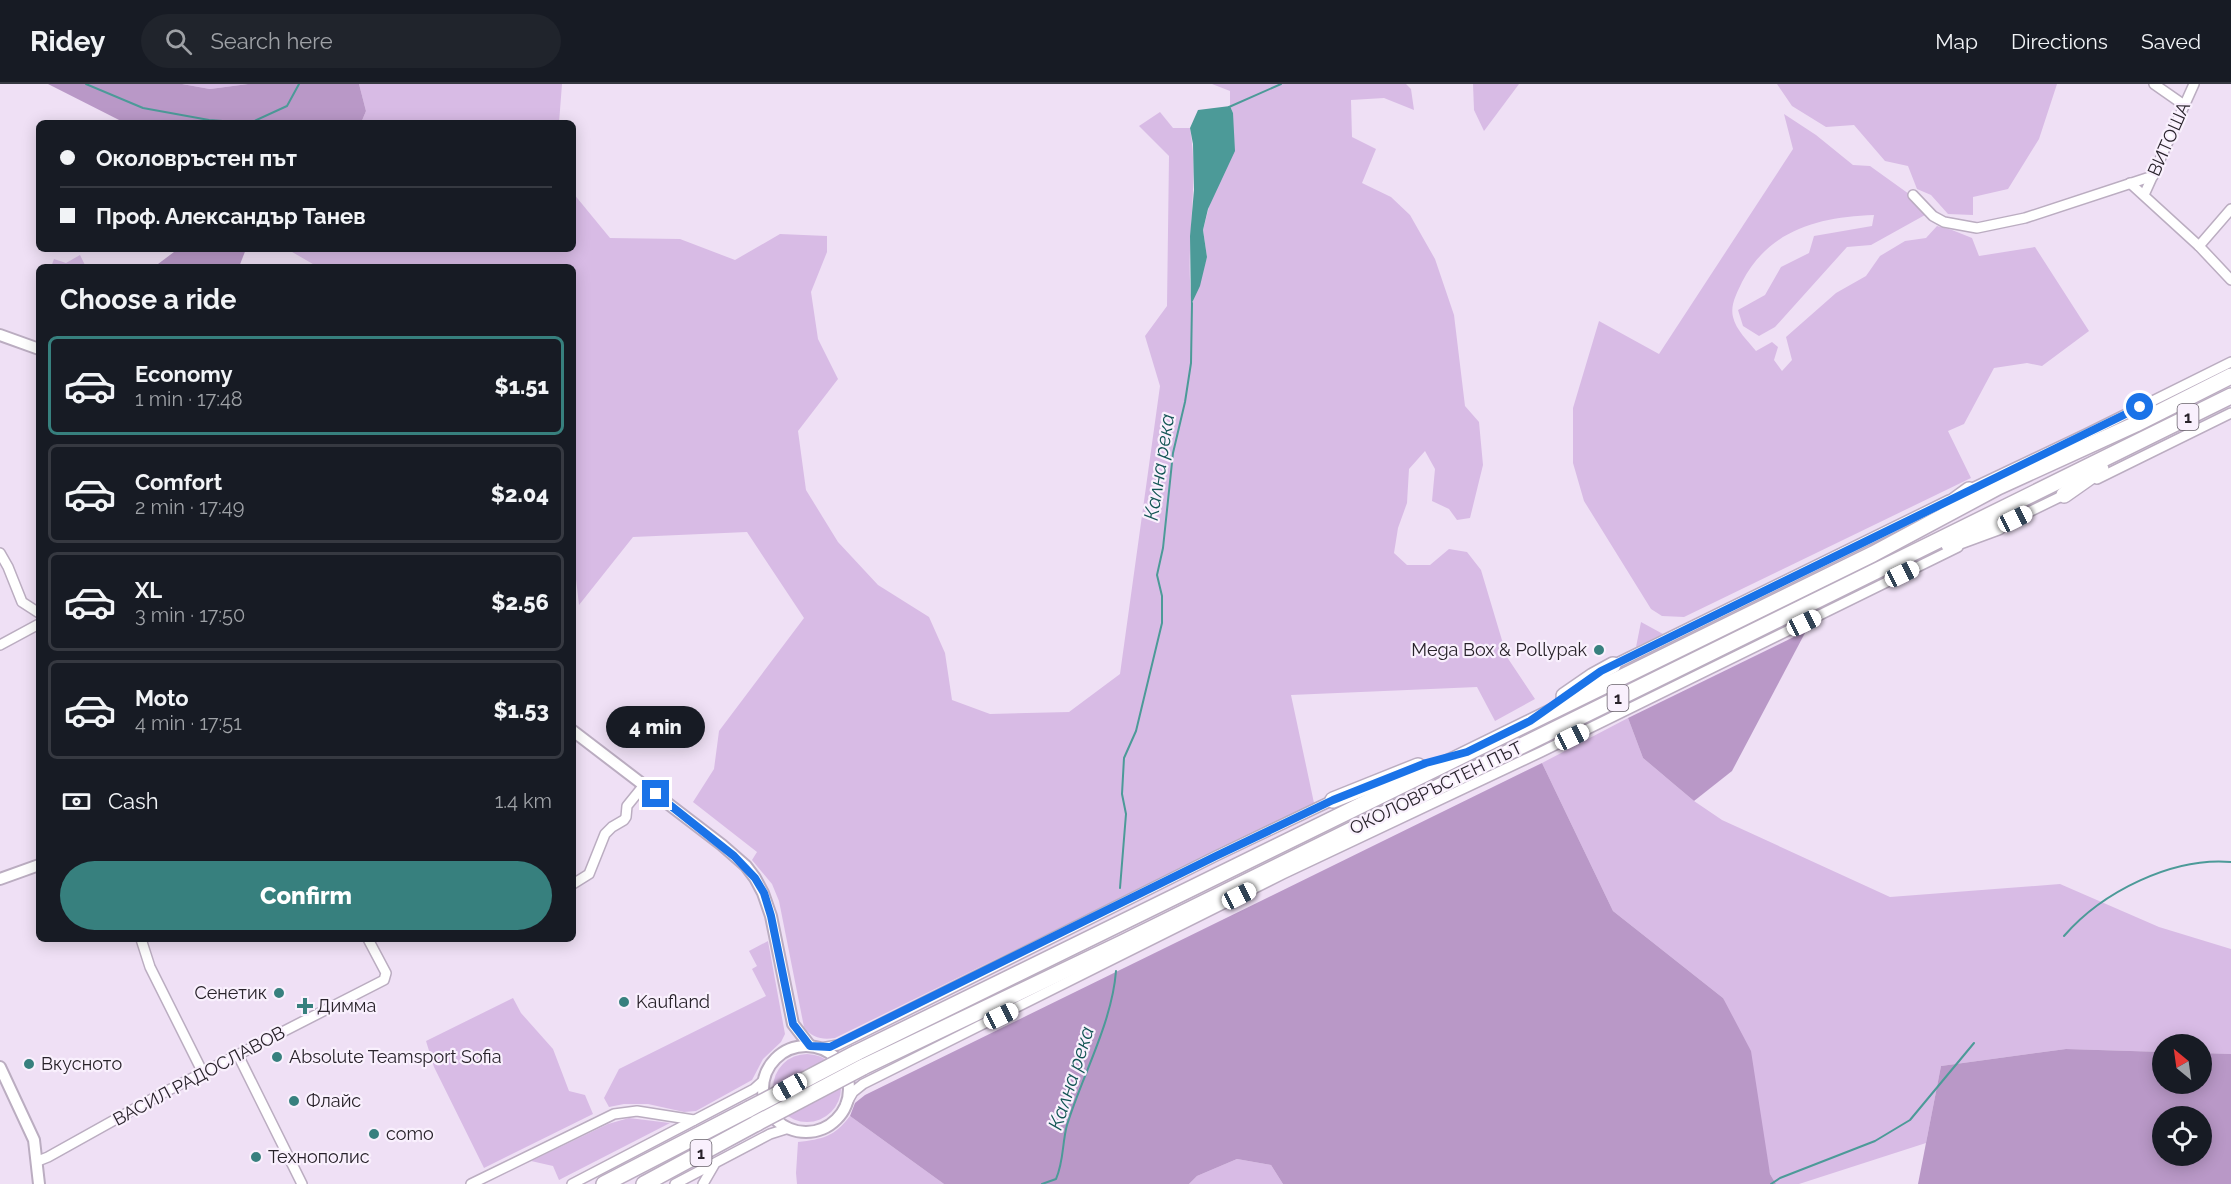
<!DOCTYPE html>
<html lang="en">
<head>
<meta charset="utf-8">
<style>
  :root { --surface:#171b24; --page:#20242c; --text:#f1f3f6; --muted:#9ea1a6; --line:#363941; --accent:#37807e }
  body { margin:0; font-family:Raleway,sans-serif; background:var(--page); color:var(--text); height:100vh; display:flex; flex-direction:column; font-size:22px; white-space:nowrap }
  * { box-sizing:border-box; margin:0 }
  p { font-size:20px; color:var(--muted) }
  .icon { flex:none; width:33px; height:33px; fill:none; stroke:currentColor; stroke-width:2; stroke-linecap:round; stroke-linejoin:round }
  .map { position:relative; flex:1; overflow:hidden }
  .side { position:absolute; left:36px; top:180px; width:540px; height:678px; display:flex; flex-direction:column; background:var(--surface); border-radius:9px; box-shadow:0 3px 15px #0003 }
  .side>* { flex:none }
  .top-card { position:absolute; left:36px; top:36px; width:540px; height:132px; border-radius:9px; box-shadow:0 3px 15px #0003; display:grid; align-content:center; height:132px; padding:0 24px; background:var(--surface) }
  .needle { width:39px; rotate:331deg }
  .fabs { position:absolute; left:2152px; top:950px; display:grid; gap:12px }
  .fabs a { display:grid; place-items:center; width:60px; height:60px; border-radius:50%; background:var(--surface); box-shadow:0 3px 15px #0003; font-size:30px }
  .end { position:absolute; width:27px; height:27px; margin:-14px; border:8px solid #1a73e8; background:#fff; box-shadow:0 0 0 3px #fff }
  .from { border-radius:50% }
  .bubble { position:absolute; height:42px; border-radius:21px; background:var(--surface); box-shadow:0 3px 15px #0003; font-size:20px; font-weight:800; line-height:42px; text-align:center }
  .car { position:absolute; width:18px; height:36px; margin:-18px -9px; border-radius:8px; box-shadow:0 0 4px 2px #0007; background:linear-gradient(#fff 24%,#345 0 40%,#fff 0 76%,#345 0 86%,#fff 0) }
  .top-card b { display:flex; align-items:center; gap:21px; height:57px; font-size:22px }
  .top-card b+b { border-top:2px solid var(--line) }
  .top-card i { width:15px; height:15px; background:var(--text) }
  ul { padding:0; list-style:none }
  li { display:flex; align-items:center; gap:18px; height:99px; margin:0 12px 9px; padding:0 12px; border:3px solid var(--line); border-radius:9px }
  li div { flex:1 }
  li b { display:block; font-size:22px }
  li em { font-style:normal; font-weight:800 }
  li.current { border-color:var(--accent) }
  li>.icon { width:54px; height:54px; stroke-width:1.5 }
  h2 { padding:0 24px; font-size:27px; line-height:72px }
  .pay { display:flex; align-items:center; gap:15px; height:66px; padding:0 24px; font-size:22px }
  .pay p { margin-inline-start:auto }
  .button { display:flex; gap:12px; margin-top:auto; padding:12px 24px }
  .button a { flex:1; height:69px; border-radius:36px; background:var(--accent); color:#fff; font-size:24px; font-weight:800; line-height:69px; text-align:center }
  header { display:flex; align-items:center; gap:36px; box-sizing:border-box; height:84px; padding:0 30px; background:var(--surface); border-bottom:2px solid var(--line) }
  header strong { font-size:28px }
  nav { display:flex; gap:33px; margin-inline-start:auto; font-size:21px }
  .search { width:420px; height:54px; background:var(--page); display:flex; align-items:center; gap:15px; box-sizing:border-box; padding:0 21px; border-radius:33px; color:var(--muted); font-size:22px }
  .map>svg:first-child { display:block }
  .green { fill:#d8bbe5 }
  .forest { fill:#b998c7; fill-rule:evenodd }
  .water { fill:#4c9a98 }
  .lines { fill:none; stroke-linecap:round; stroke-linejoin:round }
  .stream { stroke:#4c9a98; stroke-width:2 }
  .minor-casing { stroke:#bbadc1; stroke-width:12 }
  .tertiary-casing { stroke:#bbadc1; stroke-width:14 }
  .trunk-casing { stroke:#bbadc1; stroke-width:18 }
  .minor { stroke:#fff; stroke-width:9 }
  .tertiary { stroke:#fff; stroke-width:10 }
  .trunk { stroke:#fff; stroke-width:15 }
  .trunk-bridge-casing { stroke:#bbadc1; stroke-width:18; stroke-linecap:butt }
  .trunk-bridge { stroke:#fff; stroke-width:15 }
  .route { stroke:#1a73e8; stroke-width:8 }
  .poi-dot { fill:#37807e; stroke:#f9f0fd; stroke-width:2 }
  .labels { text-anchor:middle; stroke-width:4.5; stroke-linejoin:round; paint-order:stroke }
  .shield { fill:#f9f0fd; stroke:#67606a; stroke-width:1.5 }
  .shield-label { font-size:16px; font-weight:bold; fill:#29232b }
  .street-label { font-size:18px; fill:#29232b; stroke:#f9f0fd }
  .poi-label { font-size:18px; fill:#29232b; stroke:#f9f0fd; text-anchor:start }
  .water-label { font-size:20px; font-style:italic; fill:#125554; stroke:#f9f0fd }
</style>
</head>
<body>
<header>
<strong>Ridey</strong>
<div class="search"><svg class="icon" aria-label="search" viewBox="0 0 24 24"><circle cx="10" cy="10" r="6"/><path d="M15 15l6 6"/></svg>Search here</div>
<nav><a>Map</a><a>Directions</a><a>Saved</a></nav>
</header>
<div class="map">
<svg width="2231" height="1100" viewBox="0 0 2231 1100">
  <rect width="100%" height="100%" fill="#efe0f5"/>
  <!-- green -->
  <g class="green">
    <path d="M182,0H248L210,5Z"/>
    <path d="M359,0H562L559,39H361L366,27Z"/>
    <path d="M1212,0H1406L1411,5L1414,26L1384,14L1351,16L1352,53L1376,65L1362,99L1391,113L1410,131L1435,175L1454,231L1465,322L1479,338L1483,381L1470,434L1457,436L1449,425L1432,417L1435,385L1425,367L1409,385L1407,419L1398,444L1394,469L1407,481H1430L1449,465L1467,468L1481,486L1507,573L1535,615L1495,637L1477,603L1291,611L1314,719L835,954C822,956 812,954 804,943L779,817L772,800L752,776L757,768L693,718L714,685L719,647L804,534L747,448L633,453L579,521L573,469V183H318L287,165H573V109L610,154L680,155L735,176L780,150L827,152V168L811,208L818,255L838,295L798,347L806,406L838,458L878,501L929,533L945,569L952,616L990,630L1069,628L1120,590L1160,302L1145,252L1167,222L1169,72L1139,42L1160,28L1173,44H1190C1200,102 1184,161 1192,219L1207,173L1203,146L1233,29L1230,22V7Z"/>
    <path d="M1473,0H1519L1484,47L1474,26Z"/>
    <path d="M1777,0H2057L2039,55L2008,105L1973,113V131L1948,130L1931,111L1917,105L1908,82L1885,77L1854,41L1826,43L1792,22Z"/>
    <path d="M1784,30L1816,51L1853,81L1870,82L1909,110L1925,131L1871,161L1847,163L1775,243L1759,252L1743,242L1738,226L1765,211L1781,183L1809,169L1814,152L1872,142L1874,131C1818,133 1769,146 1742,198C1737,209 1730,221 1733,233C1736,246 1748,257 1756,267L1772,258L1778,263L1774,276L1782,287L1792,276L1786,253L1836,209L1866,192L1880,172L1905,157L1926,154L1937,142L1952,146L1972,154L1979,172L2035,163L2089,247L2042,282L2027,279L1994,284L1964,340L1948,347L1971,394L1684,533L1662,532L1651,525L1584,417L1573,379V324L1599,237L1659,270L1793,65Z"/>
    <path d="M80,171L86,183H51L54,175L66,179Z"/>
    <path d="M1641,538L1663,550L1636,563Z"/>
    <path d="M1628,634L1643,674L1694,717L1722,736L1890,813L2060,800L2159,843L2231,865V970L2202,969V960H2163V968L2066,965L1941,982L1926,1059L1799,1100H1776L1770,1090L1723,914L1613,827L1542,679Z"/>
    <path d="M768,857L785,950L781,958L763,975L752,996L696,1027L684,1028L648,1020H624L609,1023L604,1014L619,985L766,912L752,885L757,882L749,867Z"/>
    <path d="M513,914L521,929L553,965L569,1007L585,1011L593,1030L484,1084L434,983L426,957Z"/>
    <circle cx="807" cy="1004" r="34"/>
    <path d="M850,1032L944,1100H797L796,1089L798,1058C823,1055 834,1053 850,1032Z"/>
    <path d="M629,1034L670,1039L559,1096L553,1082L531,1077L608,1040Z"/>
    <path d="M1237,1075L1271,1081L1283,1100H1189L1197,1092Z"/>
  </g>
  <!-- forest -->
  <g class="forest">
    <path d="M48,0H182L210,5L248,0H359L366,27L361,39H125Z"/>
    <path d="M178,165H246L239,183H154Z"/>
    <path d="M1806,547L1732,687L1694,717L1643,674L1628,634Z"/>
    <path d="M1542,679L1613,827L1723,914L1751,967L1770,1090L1776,1100H1283L1271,1081L1237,1075L1197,1092L1189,1100H944L850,1032L855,1019L865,1011Z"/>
    <path d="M2066,965L2163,968V999H2202V969L2231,970V1100H1918L1941,982ZM2163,1032H2202V1071H2163Z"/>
  </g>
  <!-- water -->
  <path class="water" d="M1230,22L1233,29L1235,67L1208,125L1203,146L1207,173L1200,202L1191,221L1190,152L1194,106L1193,60L1190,44L1198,26Z"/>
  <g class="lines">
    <!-- stream -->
    <g class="stream">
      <path d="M86,0L143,24L209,36L250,39L287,22L299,0"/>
      <path d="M1229,23L1281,0"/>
      <path d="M1120,804L1126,730L1122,710L1124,674L1136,647L1162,539V512L1157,491L1163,464L1173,369L1185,318L1191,279L1192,219"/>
      <path d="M2064,852C2102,808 2172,773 2231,778"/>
      <path d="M1042,1100L1056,1095C1064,1077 1062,1059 1067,1041C1082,992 1112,939 1116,887"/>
      <path d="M1771,1100L1780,1094L1875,1057L1910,1036L1974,959"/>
    </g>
    <defs>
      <g id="minor">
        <path d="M2154,0L2184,21"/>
        <path d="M2130,99L2199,162L2231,196"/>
        <path d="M1913,111L1933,132L1944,138L1977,144L2025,134L2153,92"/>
        <path d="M2144,111L2194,0"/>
        <path d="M2199,162L2231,125"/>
        <path d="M2097,395L2231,329"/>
        <path d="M1966,407L2086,350L2231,278"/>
        <path d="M1994,445L2068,409"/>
        <path d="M0,469L8,483L22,518L39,529"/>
        <path d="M0,561L39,540"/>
        <path d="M1613,581L1949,416"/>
        <path d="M573,800L589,790L605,750L612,743L624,736L626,733L627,722L644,701"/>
        <path d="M141,855L150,883L203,989"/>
        <path d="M821,964L838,961L1216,772L1333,716"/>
        <path d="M238,971L302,1100"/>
        <path d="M846,1020L853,1008L863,1000L1283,790L1541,668L1958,463"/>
        <path d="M38,1077L48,1073L161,1010L384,896L386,889L368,855"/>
        <path d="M471,1100L614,1030L637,1027L694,1036"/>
        <path d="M572,1100L754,1005L764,996"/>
        <path d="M675,1100L770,1050L789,1044"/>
        <path d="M703,1100L714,1081"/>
      </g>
      <g id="tertiary">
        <path d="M0,251L39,265"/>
        <path d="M573,647L722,761L746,782L755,794L763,809L771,832L793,940L810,962"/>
        <path d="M0,795L39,781"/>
        <circle cx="806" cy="1005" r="43"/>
        <path d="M0,983L34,1056L39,1100"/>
      </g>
      <g id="trunk">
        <path d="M2064,411L2101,385"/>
        <path d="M1947,422L1969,406"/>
        <path d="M1949,461L1998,443"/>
        <path d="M1564,612L1593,592L1613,581"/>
        <path d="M1333,716L1418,682"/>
        <path d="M856,969L1873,470L1998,403L2136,340L2231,292"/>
        <path d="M863,983L1122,859L2231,312"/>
        <path d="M604,1100L749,1025"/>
        <path d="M644,1100L757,1039"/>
      </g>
    </defs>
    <!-- minor casing -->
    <use href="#minor" class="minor-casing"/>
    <!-- tertiary casing -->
    <use href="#tertiary" class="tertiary-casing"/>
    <!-- trunk casing -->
    <use href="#trunk" class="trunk-casing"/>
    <!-- minor -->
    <use href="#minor" class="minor"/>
    <!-- tertiary -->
    <use href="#tertiary" class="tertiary"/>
    <!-- trunk -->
    <use href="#trunk" class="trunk"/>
    <defs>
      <g id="trunk-bridge">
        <path d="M749,1025L856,969"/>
        <path d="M757,1039L863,983"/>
      </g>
    </defs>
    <!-- trunk-bridge casing -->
    <use href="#trunk-bridge" class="trunk-bridge-casing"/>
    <!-- trunk-bridge -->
    <use href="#trunk-bridge" class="trunk-bridge"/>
  </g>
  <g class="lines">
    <!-- route -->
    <path class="route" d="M656,710L734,772L755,794L764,809L771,832L793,940L810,962L830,963L1216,772L1333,716L1426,679L1467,668L1530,637L1601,587L2140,323"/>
  </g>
  <!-- markers -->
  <g class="poi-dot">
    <circle cx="1599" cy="566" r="6"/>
    <circle cx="279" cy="909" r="6"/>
    <circle cx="624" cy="918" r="6"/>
    <path d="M302 913h6v6h6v6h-6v6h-6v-6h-6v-6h6z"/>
    <circle cx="277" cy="973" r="6"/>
    <circle cx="29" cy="980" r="6"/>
    <circle cx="294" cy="1017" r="6"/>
    <circle cx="374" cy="1050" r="6"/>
    <circle cx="256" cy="1073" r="6"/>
  </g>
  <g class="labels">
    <!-- shield labels -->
    <g class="shield">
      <rect x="2177.5" y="320" width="21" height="26" rx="4.5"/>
      <rect x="1607.5" y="601" width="21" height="26" rx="4.5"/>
      <rect x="690.5" y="1056" width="21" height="26" rx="4.5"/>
    </g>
    <g class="shield-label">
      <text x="2188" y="339">1</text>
      <text x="1618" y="620">1</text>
      <text x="701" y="1075">1</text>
    </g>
    <!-- street labels -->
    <g class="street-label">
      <text transform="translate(2169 55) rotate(-66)" y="6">ВИТОША</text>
      <text transform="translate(1436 704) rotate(-26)" y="6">ОКОЛОВРЪСТЕН ПЪТ</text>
      <text transform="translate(199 992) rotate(-28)" y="6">ВАСИЛ РАДОСЛАВОВ</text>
    </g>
    <!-- poi labels -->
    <g class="poi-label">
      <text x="1587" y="572" text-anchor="end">Mega Box &amp; Pollypak</text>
      <text x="267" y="915" text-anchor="end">Сенетик</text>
      <text x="636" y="924">Kaufland</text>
      <text x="317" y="928">Димма</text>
      <text x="289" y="979">Absolute Teamsport Sofia</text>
      <text x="41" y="986">Вкусното</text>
      <text x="306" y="1023">Флайс</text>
      <text x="386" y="1056">como</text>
      <text x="268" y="1079">Технополис</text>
    </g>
    <!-- water labels -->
    <g class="water-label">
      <text transform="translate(1159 383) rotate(-81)" y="7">Кална река</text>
      <text transform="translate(1071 994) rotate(-72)" y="7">Кална река</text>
    </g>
  </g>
</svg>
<div class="fabs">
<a><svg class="needle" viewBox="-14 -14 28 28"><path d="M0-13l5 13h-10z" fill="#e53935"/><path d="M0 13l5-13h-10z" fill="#9ea1a6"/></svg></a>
<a><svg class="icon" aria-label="locate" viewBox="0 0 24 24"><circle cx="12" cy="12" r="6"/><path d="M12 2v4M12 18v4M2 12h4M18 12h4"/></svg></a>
</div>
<i class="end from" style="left:2140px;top:323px"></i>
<i class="end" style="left:656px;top:710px"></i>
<div class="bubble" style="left:606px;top:622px;width:99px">4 min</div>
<i class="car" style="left:2015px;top:435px;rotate:64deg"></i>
<i class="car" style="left:1902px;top:490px;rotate:64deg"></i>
<i class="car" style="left:1804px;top:539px;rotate:64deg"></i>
<i class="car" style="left:1572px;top:653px;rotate:64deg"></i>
<i class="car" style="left:1239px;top:812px;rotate:63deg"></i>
<i class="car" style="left:1001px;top:932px;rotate:64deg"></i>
<i class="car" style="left:790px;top:1003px;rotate:241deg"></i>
<div class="top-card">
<b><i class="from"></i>Околовръстен път</b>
<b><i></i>Проф. Александър Танев</b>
</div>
<section class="side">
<h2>Choose a ride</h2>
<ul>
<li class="current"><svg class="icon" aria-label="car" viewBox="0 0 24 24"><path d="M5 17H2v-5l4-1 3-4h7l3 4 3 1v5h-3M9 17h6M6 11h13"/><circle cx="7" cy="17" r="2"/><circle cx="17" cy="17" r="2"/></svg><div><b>Economy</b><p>1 min · 17:48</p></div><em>$1.51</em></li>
<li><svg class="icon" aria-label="car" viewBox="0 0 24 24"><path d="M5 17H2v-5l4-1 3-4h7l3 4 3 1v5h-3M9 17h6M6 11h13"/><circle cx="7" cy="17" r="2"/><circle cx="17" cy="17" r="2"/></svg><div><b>Comfort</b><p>2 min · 17:49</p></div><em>$2.04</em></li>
<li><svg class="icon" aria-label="car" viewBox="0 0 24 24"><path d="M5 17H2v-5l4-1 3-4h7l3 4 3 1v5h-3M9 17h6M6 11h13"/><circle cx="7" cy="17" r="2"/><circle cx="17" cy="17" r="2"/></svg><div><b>XL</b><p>3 min · 17:50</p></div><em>$2.56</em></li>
<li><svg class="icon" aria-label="car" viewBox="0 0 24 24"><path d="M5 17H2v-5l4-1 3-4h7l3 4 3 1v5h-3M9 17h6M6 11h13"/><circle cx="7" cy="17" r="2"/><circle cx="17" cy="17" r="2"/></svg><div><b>Moto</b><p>4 min · 17:51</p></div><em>$1.53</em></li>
</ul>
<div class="pay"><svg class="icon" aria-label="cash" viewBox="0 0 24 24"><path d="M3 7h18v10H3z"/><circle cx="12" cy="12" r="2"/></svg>Cash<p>1.4 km</p></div>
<div class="button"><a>Confirm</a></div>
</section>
</div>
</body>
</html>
